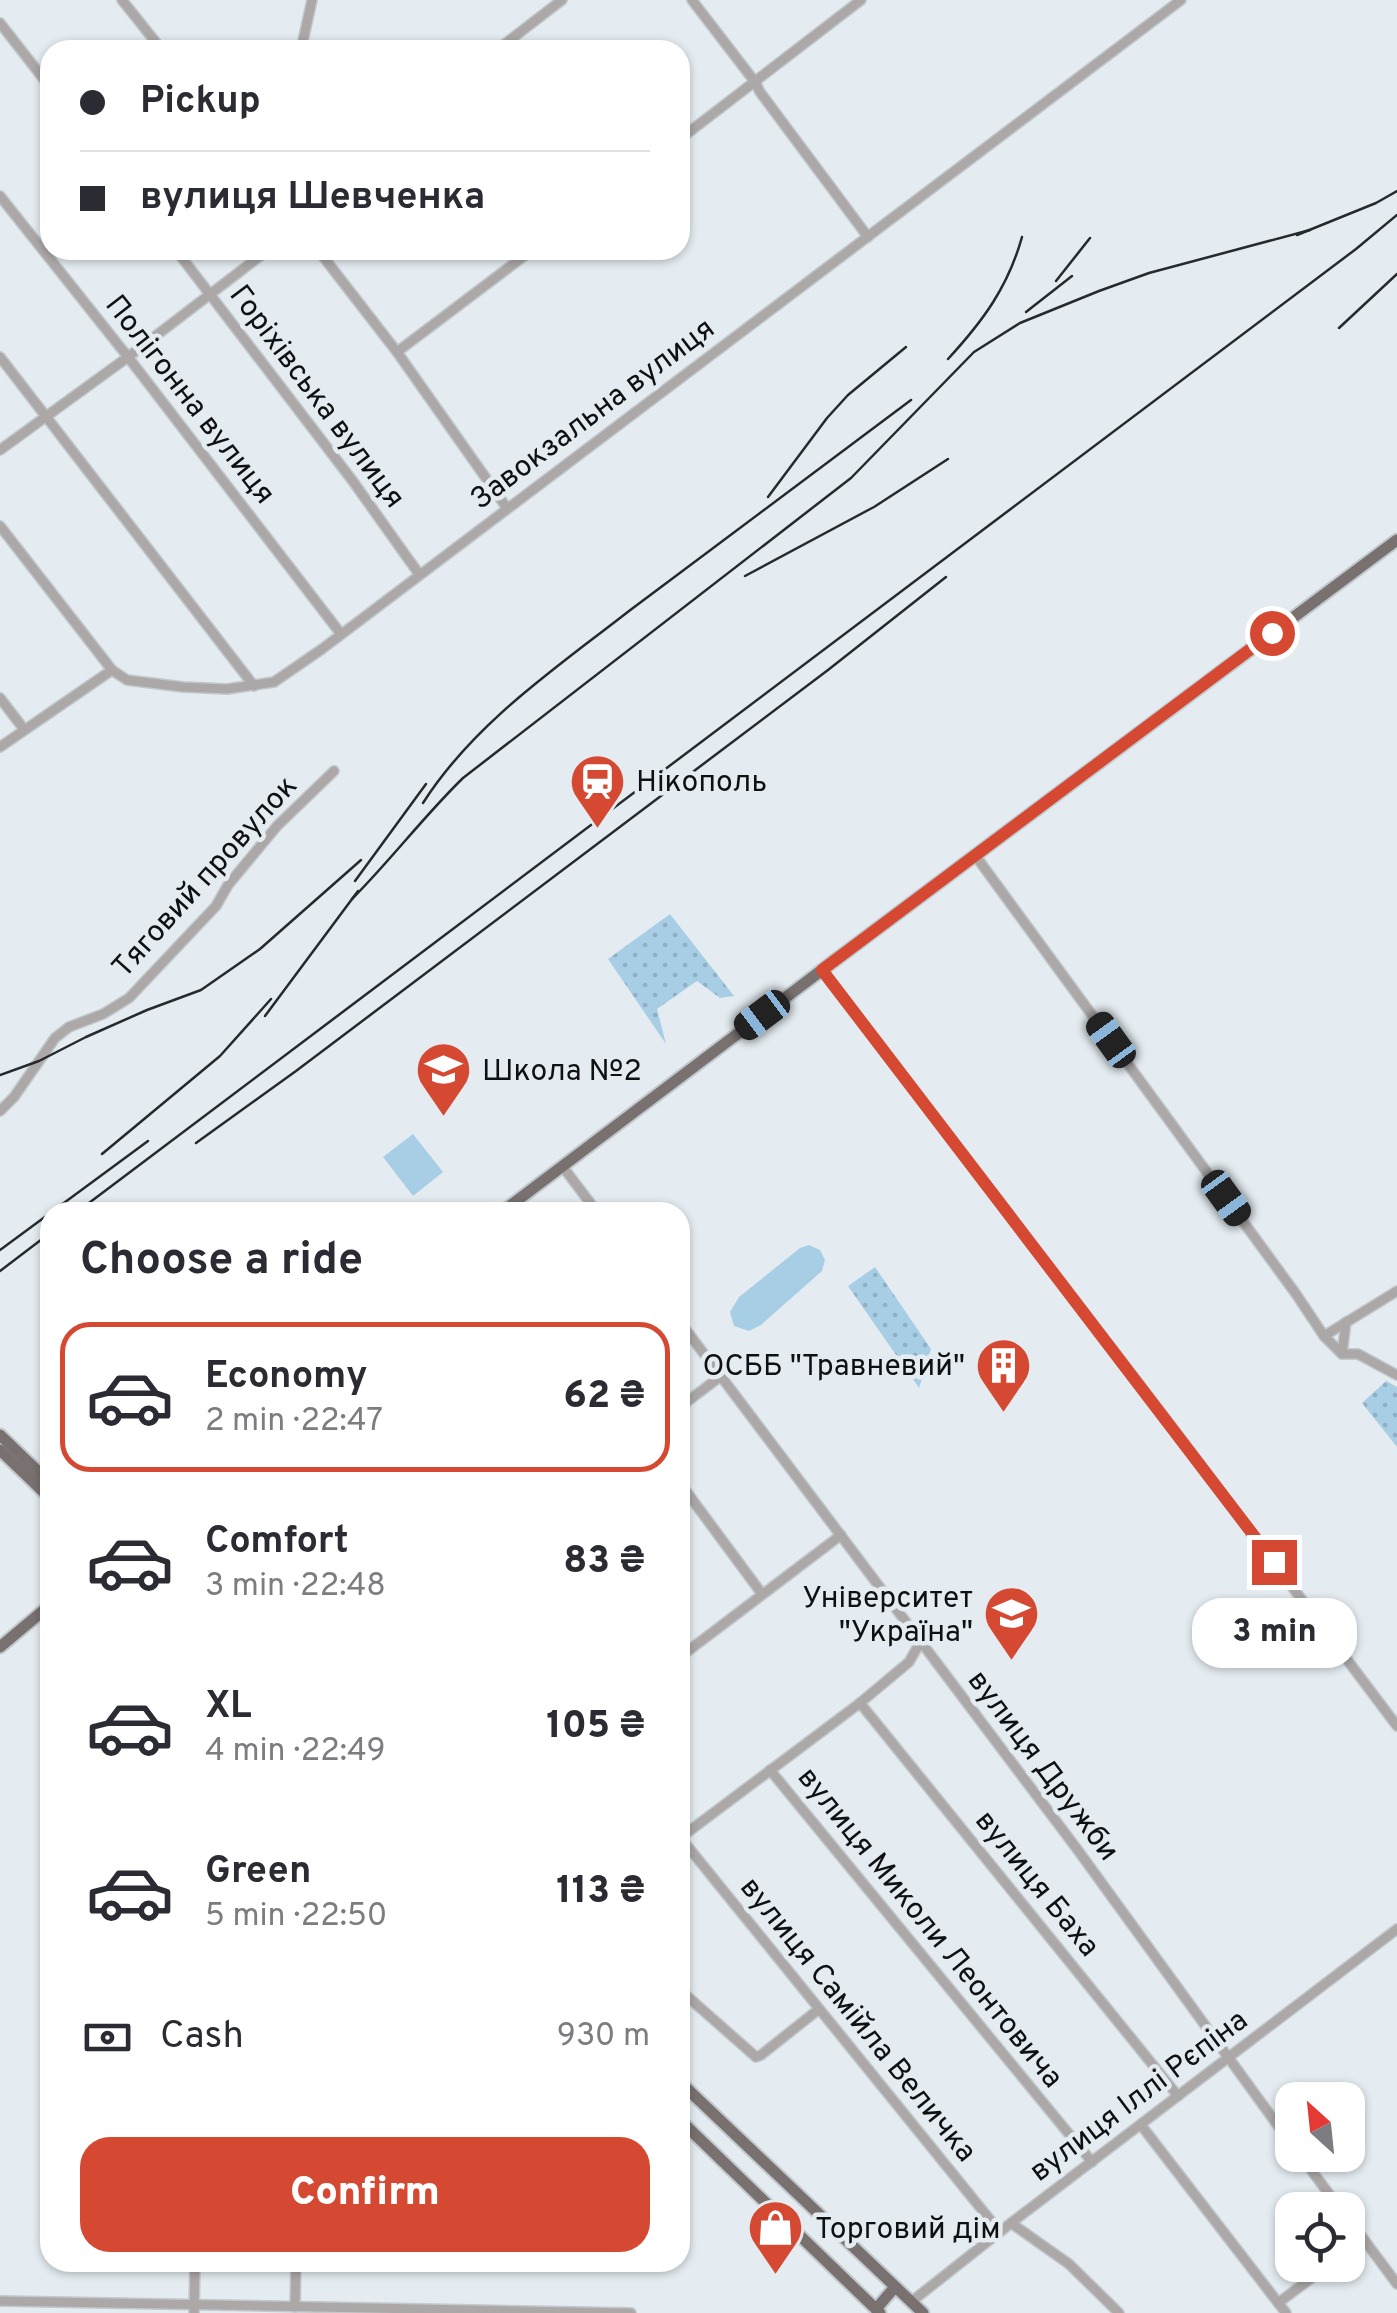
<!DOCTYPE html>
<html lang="en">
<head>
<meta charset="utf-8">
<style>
  :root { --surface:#fff; --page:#f7f7f7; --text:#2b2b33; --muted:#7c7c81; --line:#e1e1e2; --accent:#d54932 }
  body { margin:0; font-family:Overpass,sans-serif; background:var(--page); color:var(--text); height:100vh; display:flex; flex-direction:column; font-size:38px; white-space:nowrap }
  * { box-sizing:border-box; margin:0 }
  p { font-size:32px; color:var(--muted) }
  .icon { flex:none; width:55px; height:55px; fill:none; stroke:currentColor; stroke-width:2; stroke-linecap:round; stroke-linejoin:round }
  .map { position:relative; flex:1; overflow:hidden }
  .panel { position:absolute; left:40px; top:1202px; width:650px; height:1070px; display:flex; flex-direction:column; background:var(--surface); border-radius:30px; box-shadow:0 2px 8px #0004 }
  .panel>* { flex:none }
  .banner { position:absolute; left:40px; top:40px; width:650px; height:220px; border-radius:30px; box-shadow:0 2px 8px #0004; display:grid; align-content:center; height:220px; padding:0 40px; background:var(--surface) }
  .needle { width:65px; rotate:333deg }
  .buttons { position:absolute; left:1275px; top:2082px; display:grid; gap:20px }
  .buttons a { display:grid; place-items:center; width:90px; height:90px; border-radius:20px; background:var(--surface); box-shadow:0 2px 8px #0004; font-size:50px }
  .end { position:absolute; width:45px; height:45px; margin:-22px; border:12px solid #d54932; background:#fff; box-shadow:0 0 0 5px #fff }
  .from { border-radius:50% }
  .bubble { position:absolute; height:70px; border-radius:30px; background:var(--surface); box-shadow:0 2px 8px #0004; font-size:32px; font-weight:800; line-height:70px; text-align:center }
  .car { position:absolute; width:30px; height:60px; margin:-30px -15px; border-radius:12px; box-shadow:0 0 8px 2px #0007; background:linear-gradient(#222 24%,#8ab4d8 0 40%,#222 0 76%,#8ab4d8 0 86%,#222 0) }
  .banner b { display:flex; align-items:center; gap:35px; height:95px; font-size:38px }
  .banner b+b { border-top:2px solid var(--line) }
  .banner i { width:25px; height:25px; background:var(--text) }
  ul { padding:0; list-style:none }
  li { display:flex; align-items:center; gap:30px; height:150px; margin:0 20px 15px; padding:0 20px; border:5px solid transparent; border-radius:30px }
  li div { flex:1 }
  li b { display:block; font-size:38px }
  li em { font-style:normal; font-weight:800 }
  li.active { border-color:var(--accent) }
  li>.icon { width:90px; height:90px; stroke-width:1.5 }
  h2 { padding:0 40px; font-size:45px; line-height:120px }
  .pay { display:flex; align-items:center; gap:25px; height:110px; padding:0 40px; font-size:38px }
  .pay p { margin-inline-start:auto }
  .action { display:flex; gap:20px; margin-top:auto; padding:20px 40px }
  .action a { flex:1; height:115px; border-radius:30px; background:var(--accent); color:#fff; font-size:40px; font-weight:800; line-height:115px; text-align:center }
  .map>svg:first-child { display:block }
  .grass { fill:#a8cee6 }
  .park { fill:url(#park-dots) }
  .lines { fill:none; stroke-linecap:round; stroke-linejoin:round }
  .minor-casing { stroke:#c2c9cd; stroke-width:12 }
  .major-casing { stroke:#c2c9cd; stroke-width:15 }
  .minor { stroke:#aca8a7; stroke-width:9 }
  .major { stroke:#78716f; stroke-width:11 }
  .rail { stroke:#272a2c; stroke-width:2.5 }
  .route { stroke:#d54932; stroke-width:12 }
  .labels { text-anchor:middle; stroke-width:9; stroke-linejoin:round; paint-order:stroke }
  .street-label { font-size:30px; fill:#0e1012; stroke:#e4ecf1 }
  .poi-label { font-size:30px; fill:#0e1012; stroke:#e4ecf1; text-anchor:start }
</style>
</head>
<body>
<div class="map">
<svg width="1397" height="2313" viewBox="0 0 1397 2313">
  <defs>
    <pattern id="park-dots" width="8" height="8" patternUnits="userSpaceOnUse" patternTransform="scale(2.5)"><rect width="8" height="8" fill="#a8cee6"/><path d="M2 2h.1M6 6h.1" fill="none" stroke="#8fb0c4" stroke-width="1.8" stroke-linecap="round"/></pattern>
  </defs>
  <rect width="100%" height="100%" fill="#e4ecf1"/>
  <!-- grass -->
  <g class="grass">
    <path d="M413,1134L443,1172L413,1196L383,1157Z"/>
    <path d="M809,1245L820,1250L825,1260L822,1271L761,1325L749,1331L734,1326L730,1312L739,1297L800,1248Z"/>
  </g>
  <!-- park -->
  <g class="park">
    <path d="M670,914L734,996L720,998L697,981L657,1009L666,1044L608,959Z"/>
    <path d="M875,1267L931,1349L919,1388L848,1286Z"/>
    <path d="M1386,1381L1397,1387V1447L1362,1403Z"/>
  </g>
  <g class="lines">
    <defs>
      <g id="minor">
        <path d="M122,0L162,50"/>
        <path d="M692,0L755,82L760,92L868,237"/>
        <path d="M0,23L50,87"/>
        <path d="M301,50L312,0"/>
        <path d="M497,50L562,0"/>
        <path d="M680,139L861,0"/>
        <path d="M0,196L128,357L341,634"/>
        <path d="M176,250L352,480L419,574"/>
        <path d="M318,250L397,352L507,508"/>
        <path d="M397,352L532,250"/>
        <path d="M0,357L254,686"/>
        <path d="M0,450L128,357L268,250"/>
        <path d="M0,526L112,670"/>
        <path d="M0,698L23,728"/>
        <path d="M0,747L112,670L127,680L183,687L227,689L274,682L322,649L1181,0"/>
        <path d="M975,855L1296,1294L1324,1336L1342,1354H1358L1397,1375"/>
        <path d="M822,970L1177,1434L1397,1726"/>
        <path d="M0,1111L14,1097L55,1038L69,1027L103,1014L129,998L216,906L228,885L277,826L334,771"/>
        <path d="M563,1167L597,1212"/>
        <path d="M680,1322L1077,1849L1292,2145"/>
        <path d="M1324,1336L1397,1291"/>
        <path d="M1342,1354L1346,1322"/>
        <path d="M680,1407L721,1376"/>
        <path d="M680,1483L762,1594"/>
        <path d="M680,1657L841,1535"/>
        <path d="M860,1703L1178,2096"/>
        <path d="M770,1770L1092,2162"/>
        <path d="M680,1837L1000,2232"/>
        <path d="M680,1838L860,1703L909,1662L921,1641"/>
        <path d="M680,1990L756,2057L761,2055L819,2009"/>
        <path d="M1141,2125L1286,2313"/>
        <path d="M1300,2155L1341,2210"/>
        <path d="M1348,2218L1397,2284"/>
        <path d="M1011,2223L1069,2264L1119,2313"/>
        <path d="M1348,2251L1363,2240"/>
        <path d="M0,2301L631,2313"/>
        <path d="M911,2302L1011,2223L1397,1929"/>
        <path d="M1278,2303L1329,2265"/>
        <path d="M295,2307L296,2262"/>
        <path d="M194,2313L195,2262"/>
      </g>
      <g id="major">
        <path d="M502,1212L822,970L1397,540"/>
        <path d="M0,1435L50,1483"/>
        <path d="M0,1450L50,1498"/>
        <path d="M0,1647L50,1605"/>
        <path d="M680,2082L923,2313"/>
        <path d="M680,2120L880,2313"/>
        <path d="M876,2309L895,2287"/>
      </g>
    </defs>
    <!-- minor casing -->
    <use href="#minor" class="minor-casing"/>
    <!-- major casing -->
    <use href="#major" class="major-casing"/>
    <!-- minor -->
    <use href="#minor" class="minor"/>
    <!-- major -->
    <use href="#major" class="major"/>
    <!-- rail -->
    <g class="rail">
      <path d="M1297,235L1376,203L1397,191"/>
      <path d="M1056,281L1090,238"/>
      <path d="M1026,312L1072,276"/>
      <path d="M1339,328L1397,274"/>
      <path d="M948,359C983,321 1008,287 1022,237"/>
      <path d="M768,497L827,418L848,395L906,347"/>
      <path d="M745,576L874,507L948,459"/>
      <path d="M423,803C474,723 556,668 629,611C723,540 817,470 911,400"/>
      <path d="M355,881L426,784"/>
      <path d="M352,899C391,860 423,817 463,778L851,478L974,352L1020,323L1099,291L1149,273L1310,230"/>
      <path d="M265,1016L358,891"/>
      <path d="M0,1075L39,1061L86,1037L147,1010L201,990L260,949L361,860"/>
      <path d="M196,1143L296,1071L828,670L946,577"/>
      <path d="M102,1154L220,1056L271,999"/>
      <path d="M77,1212L1356,249L1397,215"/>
      <path d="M0,1250L148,1141"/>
      <path d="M0,1271L50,1233"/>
    </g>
  </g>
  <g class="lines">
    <!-- route -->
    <path class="route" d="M1272,633L822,970L1274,1562"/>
  </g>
  <!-- icons -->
  <defs>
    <symbol id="station-pin" viewBox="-11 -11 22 30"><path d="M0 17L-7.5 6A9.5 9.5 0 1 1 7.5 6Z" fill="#d54932" stroke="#e4ecf1"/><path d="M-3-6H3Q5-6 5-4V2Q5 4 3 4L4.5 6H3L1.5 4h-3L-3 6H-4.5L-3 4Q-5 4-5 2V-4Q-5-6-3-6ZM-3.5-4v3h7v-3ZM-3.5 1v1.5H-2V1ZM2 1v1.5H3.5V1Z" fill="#fff"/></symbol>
    <symbol id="school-pin" viewBox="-11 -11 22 30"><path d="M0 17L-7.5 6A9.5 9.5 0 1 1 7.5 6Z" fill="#d54932" stroke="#e4ecf1"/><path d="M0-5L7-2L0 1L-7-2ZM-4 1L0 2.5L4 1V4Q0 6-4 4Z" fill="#fff"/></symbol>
    <symbol id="building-pin" viewBox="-11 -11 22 30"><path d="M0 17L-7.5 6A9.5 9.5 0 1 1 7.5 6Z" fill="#d54932" stroke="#e4ecf1"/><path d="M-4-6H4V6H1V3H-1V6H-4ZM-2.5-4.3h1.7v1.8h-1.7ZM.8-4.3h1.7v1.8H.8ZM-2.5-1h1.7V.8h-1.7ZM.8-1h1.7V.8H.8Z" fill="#fff"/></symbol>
    <symbol id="university-pin" viewBox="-11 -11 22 30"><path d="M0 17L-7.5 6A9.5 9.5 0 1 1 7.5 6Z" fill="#d54932" stroke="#e4ecf1"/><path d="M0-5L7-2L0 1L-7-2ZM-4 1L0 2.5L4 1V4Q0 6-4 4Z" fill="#fff"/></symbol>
    <symbol id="shop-pin" viewBox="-11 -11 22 30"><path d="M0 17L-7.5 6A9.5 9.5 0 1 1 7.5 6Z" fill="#d54932" stroke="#e4ecf1"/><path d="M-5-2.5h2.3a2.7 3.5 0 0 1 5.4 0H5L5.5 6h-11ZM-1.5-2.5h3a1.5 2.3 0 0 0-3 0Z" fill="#fff"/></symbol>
  </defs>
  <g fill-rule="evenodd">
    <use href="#station-pin" x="566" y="750" width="63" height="86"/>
    <use href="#school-pin" x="412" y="1038" width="63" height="86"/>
    <use href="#building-pin" x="972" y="1334" width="63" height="86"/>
    <use href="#university-pin" x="980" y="1582" width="63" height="86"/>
    <use href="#shop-pin" x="744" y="2196" width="63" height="86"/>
  </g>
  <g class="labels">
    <!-- street labels -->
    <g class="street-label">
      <text transform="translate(318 396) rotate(53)" y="10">Горіхівська вулиця</text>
      <text transform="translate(191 399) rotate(52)" y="10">Полігонна вулиця</text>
      <text transform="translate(592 413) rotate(-37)" y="10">Завокзальна вулиця</text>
      <text transform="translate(204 876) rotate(-48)" y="10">Тяговий провулок</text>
      <text transform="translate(1044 1765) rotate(53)" y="10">вулиця Дружби</text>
      <text transform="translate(1038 1883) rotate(51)" y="10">вулиця Баха</text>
      <text transform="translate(931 1927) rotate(51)" y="10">вулиця Миколи Леонтовича</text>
      <text transform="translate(859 2019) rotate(51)" y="10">вулиця Самійла Величка</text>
      <text transform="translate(1138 2095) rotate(-37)" y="10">вулиця Іллі Рєпіна</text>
    </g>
    <!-- poi labels -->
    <g class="poi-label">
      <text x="636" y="791">Нікополь</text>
      <text x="482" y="1080">Школа №2</text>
      <text x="965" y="1375" text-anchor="end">ОСББ "Травневий"</text>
      <text x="973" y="1607" text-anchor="end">Університет<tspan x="973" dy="34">"Україна"</tspan></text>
      <text x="815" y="2238">Торговий дім</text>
    </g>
  </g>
</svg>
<div class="buttons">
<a><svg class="needle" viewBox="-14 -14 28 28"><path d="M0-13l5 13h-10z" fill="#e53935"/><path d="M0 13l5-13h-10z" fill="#7c7c81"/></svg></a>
<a><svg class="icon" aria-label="locate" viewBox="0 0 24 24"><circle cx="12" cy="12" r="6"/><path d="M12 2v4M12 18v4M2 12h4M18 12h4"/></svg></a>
</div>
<i class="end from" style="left:1272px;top:633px"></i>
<i class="end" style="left:1274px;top:1562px"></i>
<div class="bubble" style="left:1192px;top:1598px;width:165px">3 min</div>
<i class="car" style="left:762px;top:1015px;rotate:233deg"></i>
<i class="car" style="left:1111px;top:1040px;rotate:324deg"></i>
<i class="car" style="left:1226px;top:1198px;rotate:144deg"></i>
<div class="banner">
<b><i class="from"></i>Pickup</b>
<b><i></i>вулиця Шевченка</b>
</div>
<section class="panel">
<h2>Choose a ride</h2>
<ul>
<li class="active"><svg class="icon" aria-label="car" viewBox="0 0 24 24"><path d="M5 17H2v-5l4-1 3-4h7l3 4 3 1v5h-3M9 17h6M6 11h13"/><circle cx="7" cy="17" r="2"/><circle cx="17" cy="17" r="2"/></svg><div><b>Economy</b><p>2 min · 22:47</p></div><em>62 ₴</em></li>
<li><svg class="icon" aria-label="car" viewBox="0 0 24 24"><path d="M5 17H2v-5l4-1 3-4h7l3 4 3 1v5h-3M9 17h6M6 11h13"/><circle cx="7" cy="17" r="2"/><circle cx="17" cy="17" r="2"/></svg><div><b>Comfort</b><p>3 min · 22:48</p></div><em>83 ₴</em></li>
<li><svg class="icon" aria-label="car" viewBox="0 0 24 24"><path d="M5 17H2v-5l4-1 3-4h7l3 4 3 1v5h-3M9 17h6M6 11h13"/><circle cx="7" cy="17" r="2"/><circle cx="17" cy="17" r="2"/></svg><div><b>XL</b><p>4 min · 22:49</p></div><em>105 ₴</em></li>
<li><svg class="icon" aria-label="car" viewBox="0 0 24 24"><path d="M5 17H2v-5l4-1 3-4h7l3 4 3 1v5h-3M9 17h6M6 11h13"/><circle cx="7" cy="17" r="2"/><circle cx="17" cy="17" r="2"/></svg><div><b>Green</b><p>5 min · 22:50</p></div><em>113 ₴</em></li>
</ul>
<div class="pay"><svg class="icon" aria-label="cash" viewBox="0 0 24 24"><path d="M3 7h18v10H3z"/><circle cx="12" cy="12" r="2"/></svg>Cash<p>930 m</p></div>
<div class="action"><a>Confirm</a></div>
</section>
</div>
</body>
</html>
